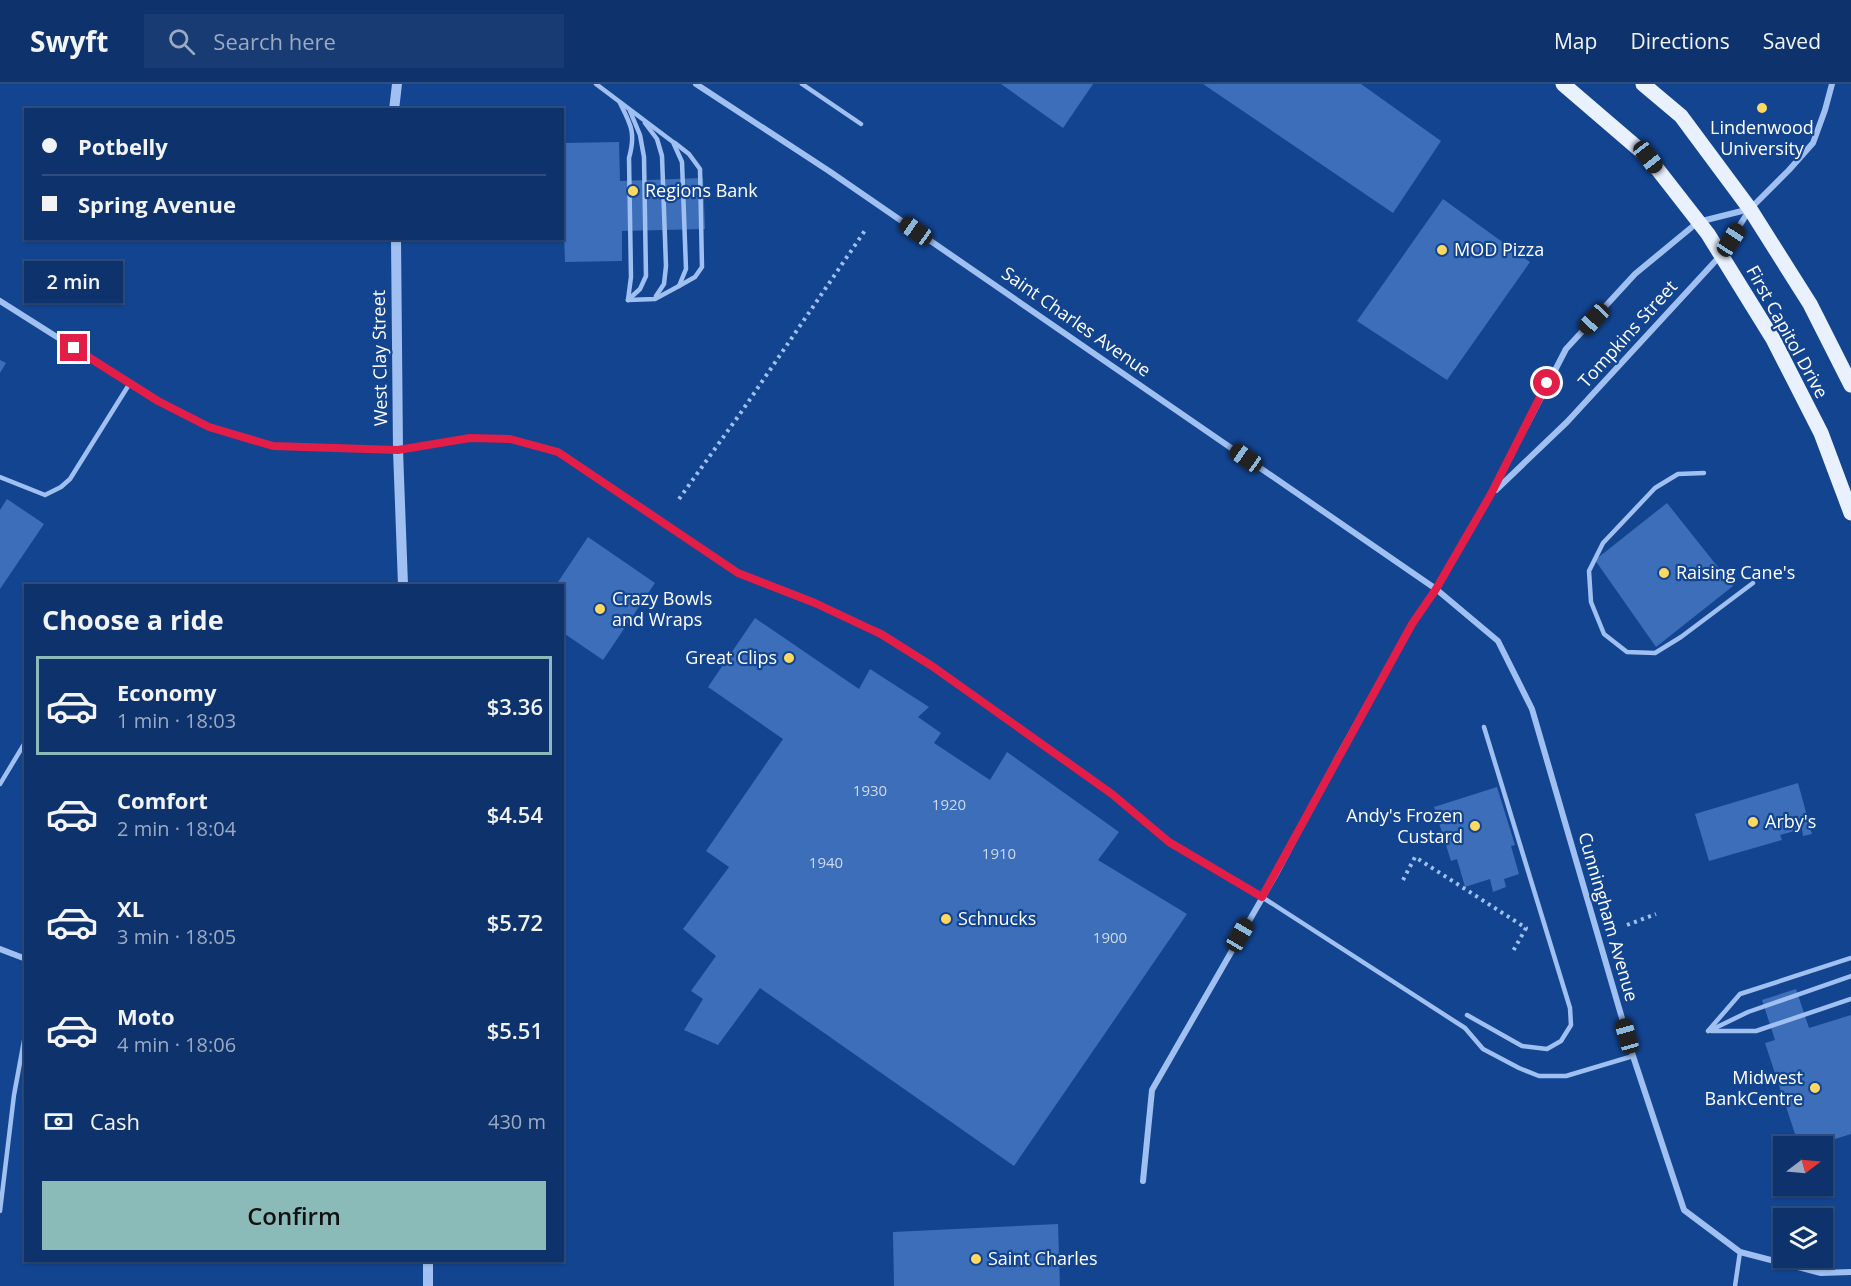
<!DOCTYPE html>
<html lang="en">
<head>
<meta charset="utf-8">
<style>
  :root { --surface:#0e336c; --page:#173b72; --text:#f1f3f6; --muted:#9baac2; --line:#2e4e7f; --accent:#8bbbb9 }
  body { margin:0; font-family:"Open Sans",sans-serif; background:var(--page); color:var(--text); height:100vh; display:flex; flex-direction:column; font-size:22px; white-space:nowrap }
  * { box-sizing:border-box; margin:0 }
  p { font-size:20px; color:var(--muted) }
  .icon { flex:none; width:33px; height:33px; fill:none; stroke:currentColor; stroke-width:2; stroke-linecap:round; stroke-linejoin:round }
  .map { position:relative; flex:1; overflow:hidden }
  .side { position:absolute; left:24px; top:500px; width:540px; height:678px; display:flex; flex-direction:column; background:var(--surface); border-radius:0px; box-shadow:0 2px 4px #0004,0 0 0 2px var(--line) }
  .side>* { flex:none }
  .top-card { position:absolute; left:24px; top:24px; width:540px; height:132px; border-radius:0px; box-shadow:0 2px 4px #0004,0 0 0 2px var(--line); display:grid; align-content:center; height:132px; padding:0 18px; background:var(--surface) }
  .needle { width:39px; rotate:74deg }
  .tools { position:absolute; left:1773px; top:1052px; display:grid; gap:12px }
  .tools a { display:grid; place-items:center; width:60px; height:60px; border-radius:0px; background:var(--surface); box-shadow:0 2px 4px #0004,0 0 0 2px var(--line); font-size:30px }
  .end { position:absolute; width:27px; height:27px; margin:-14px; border:8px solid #e11d48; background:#fff; box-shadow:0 0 0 3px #fff }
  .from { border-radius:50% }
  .bubble { position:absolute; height:42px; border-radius:0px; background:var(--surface); box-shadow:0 2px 4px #0004,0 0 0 2px var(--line); font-size:20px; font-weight:600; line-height:42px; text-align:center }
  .car { position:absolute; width:18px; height:36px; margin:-18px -9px; border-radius:8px; box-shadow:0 0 4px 2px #0007; background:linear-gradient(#222 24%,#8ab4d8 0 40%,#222 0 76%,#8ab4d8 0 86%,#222 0) }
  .top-card b { display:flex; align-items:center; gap:21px; height:57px; font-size:22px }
  .top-card b+b { border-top:2px solid var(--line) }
  .top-card i { width:15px; height:15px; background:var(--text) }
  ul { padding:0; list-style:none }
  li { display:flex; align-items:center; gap:18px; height:99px; margin:0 12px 9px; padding:0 6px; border:3px solid transparent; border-radius:0px }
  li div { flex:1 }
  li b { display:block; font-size:22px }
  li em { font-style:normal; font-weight:600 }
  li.on { border-color:var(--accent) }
  li>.icon { width:54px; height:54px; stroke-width:1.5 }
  h2 { padding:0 18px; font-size:27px; line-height:72px }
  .pay { display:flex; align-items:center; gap:15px; height:66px; padding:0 18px; font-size:22px }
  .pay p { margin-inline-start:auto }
  .button { display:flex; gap:12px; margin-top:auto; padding:12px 18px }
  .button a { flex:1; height:69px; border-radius:0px; background:var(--accent); color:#111; font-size:24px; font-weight:600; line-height:69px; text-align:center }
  header { display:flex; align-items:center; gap:36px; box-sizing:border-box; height:84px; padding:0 30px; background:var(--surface); border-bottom:2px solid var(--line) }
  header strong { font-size:28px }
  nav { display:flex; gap:33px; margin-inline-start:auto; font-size:21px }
  .search { width:420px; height:54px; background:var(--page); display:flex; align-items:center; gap:15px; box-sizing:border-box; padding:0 21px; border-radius:0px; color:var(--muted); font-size:22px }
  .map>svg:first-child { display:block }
  .building { fill:#3c6eb9 }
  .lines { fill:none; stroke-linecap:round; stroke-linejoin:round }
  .path { stroke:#9fc0f1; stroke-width:4; stroke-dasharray:3 4.5; stroke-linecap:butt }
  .service { stroke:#9fc0f1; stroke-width:4.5 }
  .minor { stroke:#9fc0f1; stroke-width:6 }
  .tertiary { stroke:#9fc0f1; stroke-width:10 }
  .primary { stroke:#e9f1ff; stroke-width:15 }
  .route { stroke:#e11d48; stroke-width:8 }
  .poi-dot { fill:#ffd85f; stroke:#134490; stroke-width:2 }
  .labels { text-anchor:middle; stroke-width:4.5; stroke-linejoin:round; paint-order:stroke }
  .number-label { font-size:15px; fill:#cedbee }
  .poi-label { font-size:18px; fill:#fff; stroke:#134490; text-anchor:start }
  .street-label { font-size:18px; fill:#fff; stroke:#134490 }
</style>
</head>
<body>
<header>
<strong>Swyft</strong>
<div class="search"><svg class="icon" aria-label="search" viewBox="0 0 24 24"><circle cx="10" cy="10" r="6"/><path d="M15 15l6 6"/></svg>Search here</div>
<nav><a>Map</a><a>Directions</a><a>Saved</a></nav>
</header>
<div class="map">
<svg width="1851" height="1202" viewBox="0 0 1851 1202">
  <rect width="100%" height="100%" fill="#134490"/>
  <!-- building -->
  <g class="building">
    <path d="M1001,0H1093L1063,44Z"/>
    <path d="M1203,0H1361L1441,57L1393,129Z"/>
    <path d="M619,58L620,97L703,94L705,145L622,147V177L565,178L562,94H566L565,84H562V59Z"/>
    <path d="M1443,115L1530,178L1447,296L1357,237Z"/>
    <path d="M0,276L6,279L0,289Z"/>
    <path d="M7,415L44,440L0,505V426Z"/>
    <path d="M1667,419L1733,502L1656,563L1595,476Z"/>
    <path d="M588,453L655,499L603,576L562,548V501H556Z"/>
    <path d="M755,534L859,605L870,585L929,623L918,633L941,649L934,659L990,696L1007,668L1119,748L1098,776L1187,830L1014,1082L760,904L718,961L684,946L703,915L691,907L716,872L683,845L729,783L706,767L783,655L708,603Z"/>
    <path d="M1798,699L1812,750L1803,752L1802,745L1780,751L1782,756L1709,777L1695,730Z"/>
    <path d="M1497,703L1515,761L1511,762L1519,790L1504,795L1506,803L1493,808L1490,795L1465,803L1457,775L1451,777L1434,723Z"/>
    <path d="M1796,905L1809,944L1851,931V1050L1813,1062H1799L1765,959L1775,956L1762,916Z"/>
    <path d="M1058,1140L1060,1202H894L893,1148Z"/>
  </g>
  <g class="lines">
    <!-- path -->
    <g class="path">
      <path d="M679,415L742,327L866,145"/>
      <path d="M1403,796L1415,773L1526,844L1512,869"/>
      <path d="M1627,841L1656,830"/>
    </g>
    <!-- service -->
    <g class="service">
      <path d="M596,0L673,58L682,78L686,185L679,202L655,215L628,216"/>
      <path d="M802,0L861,40"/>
      <path d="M620,19C631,41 636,49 629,74L631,193L628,216"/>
      <path d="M645,39L657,55L662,72L666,182L664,200L656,212"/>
      <path d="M675,59L689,70L700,85L702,183L695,193L679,202"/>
      <path d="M628,216L640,205L646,192L644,73L640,51L630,27"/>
      <path d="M398,366L470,354L510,355L558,368L738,489L815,519L881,550L921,575L943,589L1112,710L1169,758L1262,813L1465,944L1483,965L1519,984L1539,992H1566L1633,972"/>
      <path d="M1704,389L1678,390L1655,404L1603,459L1589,487L1591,518L1604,550L1627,568L1655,569L1681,553L1753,499"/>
      <path d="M0,393L45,411L61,403L70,395L130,299"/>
      <path d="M0,700L26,657"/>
      <path d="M1467,931L1522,962L1547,965L1561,957L1571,941L1570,924L1484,643"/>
      <path d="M1711,946L1748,928L1851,892"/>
      <path d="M1708,947L1740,910L1851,874"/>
      <path d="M1711,947H1756L1851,915"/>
      <path d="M0,1127L14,1011L26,946"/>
      <path d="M1735,1202L1740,1168"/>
    </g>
    <!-- minor -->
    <g class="minor">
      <path d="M696,0L829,87L1436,505L1498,557L1532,625L1633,972L1684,1126L1740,1168L1821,1189L1851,1188"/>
      <path d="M0,217L158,317L209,343L273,362L398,366"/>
      <path d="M1496,406L1567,338L1721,171L1750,125L1789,86L1813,59L1825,26L1832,0"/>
      <path d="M0,865L26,875"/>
      <path d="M1143,1097L1152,1006L1276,790L1338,673L1412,540L1436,505L1491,410L1566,265L1635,190L1698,138L1750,125"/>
    </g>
    <!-- tertiary -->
    <g class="tertiary">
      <path d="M394,26L397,0"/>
      <path d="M396,154L398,366L403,501"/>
      <path d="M428,1176V1202"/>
    </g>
    <!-- primary -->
    <g class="primary">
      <path d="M1563,0L1648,73L1708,150L1773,255L1821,349L1851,429"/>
      <path d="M1643,0L1681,32L1750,125L1810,220L1851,301"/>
    </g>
  </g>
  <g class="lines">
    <!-- route -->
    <path class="route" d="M74,264L158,317L209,343L273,362L398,366L470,354L510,355L558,368L738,489L815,519L868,544L881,550L932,582L1112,710L1169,758L1262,813L1412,540L1436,505L1491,410L1547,299"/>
  </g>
  <!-- markers -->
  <g class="poi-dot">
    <circle cx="1762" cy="24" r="6"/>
    <circle cx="633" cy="107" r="6"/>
    <circle cx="1442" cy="166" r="6"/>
    <circle cx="1664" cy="489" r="6"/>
    <circle cx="600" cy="525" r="6"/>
    <circle cx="789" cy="574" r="6"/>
    <circle cx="1753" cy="738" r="6"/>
    <circle cx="1475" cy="742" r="6"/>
    <circle cx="946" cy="835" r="6"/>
    <circle cx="1815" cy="1004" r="6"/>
    <circle cx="976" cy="1175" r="6"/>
  </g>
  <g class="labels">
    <!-- number labels -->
    <g class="number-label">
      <text x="870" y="712">1930</text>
      <text x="949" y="726">1920</text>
      <text x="999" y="775">1910</text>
      <text x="826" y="784">1940</text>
      <text x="1110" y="859">1900</text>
    </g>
    <!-- poi labels -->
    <g class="poi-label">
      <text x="1762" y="50" text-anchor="middle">Lindenwood<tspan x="1762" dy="21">University</tspan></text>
      <text x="645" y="113">Regions Bank</text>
      <text x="1454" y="172">MOD Pizza</text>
      <text x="1676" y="495">Raising Cane's</text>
      <text x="612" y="521">Crazy Bowls<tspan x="612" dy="21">and Wraps</tspan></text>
      <text x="777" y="580" text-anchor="end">Great Clips</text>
      <text x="1463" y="738" text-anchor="end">Andy's Frozen<tspan x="1463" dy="21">Custard</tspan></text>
      <text x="1765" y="744">Arby's</text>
      <text x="958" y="841">Schnucks</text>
      <text x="1803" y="1000" text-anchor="end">Midwest<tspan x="1803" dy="21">BankCentre</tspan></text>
      <text x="988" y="1181">Saint Charles</text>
    </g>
    <!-- street labels -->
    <g class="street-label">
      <text transform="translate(1076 238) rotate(35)" y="6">Saint Charles Avenue</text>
      <text transform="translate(1787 248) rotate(61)" y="6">First Capitol Drive</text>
      <text transform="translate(1628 250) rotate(-48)" y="6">Tompkins Street</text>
      <text transform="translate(380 274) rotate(-91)" y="6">West Clay Street</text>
      <text transform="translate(1608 833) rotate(74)" y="6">Cunningham Avenue</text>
    </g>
  </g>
</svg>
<div class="tools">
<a><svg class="needle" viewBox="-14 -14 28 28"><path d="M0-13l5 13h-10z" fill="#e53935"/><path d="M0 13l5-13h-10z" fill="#9baac2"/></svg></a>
<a><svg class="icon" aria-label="layers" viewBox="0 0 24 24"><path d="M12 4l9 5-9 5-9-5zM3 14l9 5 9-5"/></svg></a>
</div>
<i class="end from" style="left:1547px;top:299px"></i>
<i class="end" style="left:74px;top:264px"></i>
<div class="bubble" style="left:24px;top:177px;width:99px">2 min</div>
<i class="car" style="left:1648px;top:73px;rotate:142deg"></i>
<i class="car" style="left:916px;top:147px;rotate:305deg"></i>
<i class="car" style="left:1731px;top:156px;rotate:33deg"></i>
<i class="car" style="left:1594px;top:235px;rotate:223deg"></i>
<i class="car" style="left:1246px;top:374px;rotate:305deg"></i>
<i class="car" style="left:1240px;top:851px;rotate:30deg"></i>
<i class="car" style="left:1627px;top:952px;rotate:344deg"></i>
<div class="top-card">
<b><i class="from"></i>Potbelly</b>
<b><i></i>Spring Avenue</b>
</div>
<section class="side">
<h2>Choose a ride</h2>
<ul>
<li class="on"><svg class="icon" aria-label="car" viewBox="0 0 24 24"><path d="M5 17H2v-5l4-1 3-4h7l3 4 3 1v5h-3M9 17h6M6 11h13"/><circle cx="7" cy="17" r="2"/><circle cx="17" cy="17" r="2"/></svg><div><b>Economy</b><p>1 min · 18:03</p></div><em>$3.36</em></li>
<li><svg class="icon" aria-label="car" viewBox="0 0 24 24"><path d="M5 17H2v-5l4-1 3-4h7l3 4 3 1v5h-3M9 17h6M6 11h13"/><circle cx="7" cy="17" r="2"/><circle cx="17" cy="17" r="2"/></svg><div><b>Comfort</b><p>2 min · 18:04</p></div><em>$4.54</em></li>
<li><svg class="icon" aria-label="car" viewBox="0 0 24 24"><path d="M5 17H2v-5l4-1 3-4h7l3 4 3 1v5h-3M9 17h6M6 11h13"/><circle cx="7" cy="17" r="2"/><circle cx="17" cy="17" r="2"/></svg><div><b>XL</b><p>3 min · 18:05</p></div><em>$5.72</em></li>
<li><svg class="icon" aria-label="car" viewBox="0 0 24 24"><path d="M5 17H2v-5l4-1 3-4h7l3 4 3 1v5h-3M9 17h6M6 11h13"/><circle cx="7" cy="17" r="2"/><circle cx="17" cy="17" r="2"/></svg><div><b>Moto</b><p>4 min · 18:06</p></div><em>$5.51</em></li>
</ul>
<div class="pay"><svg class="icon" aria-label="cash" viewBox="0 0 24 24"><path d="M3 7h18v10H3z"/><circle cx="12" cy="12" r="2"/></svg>Cash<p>430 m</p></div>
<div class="button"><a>Confirm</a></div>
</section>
</div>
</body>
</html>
